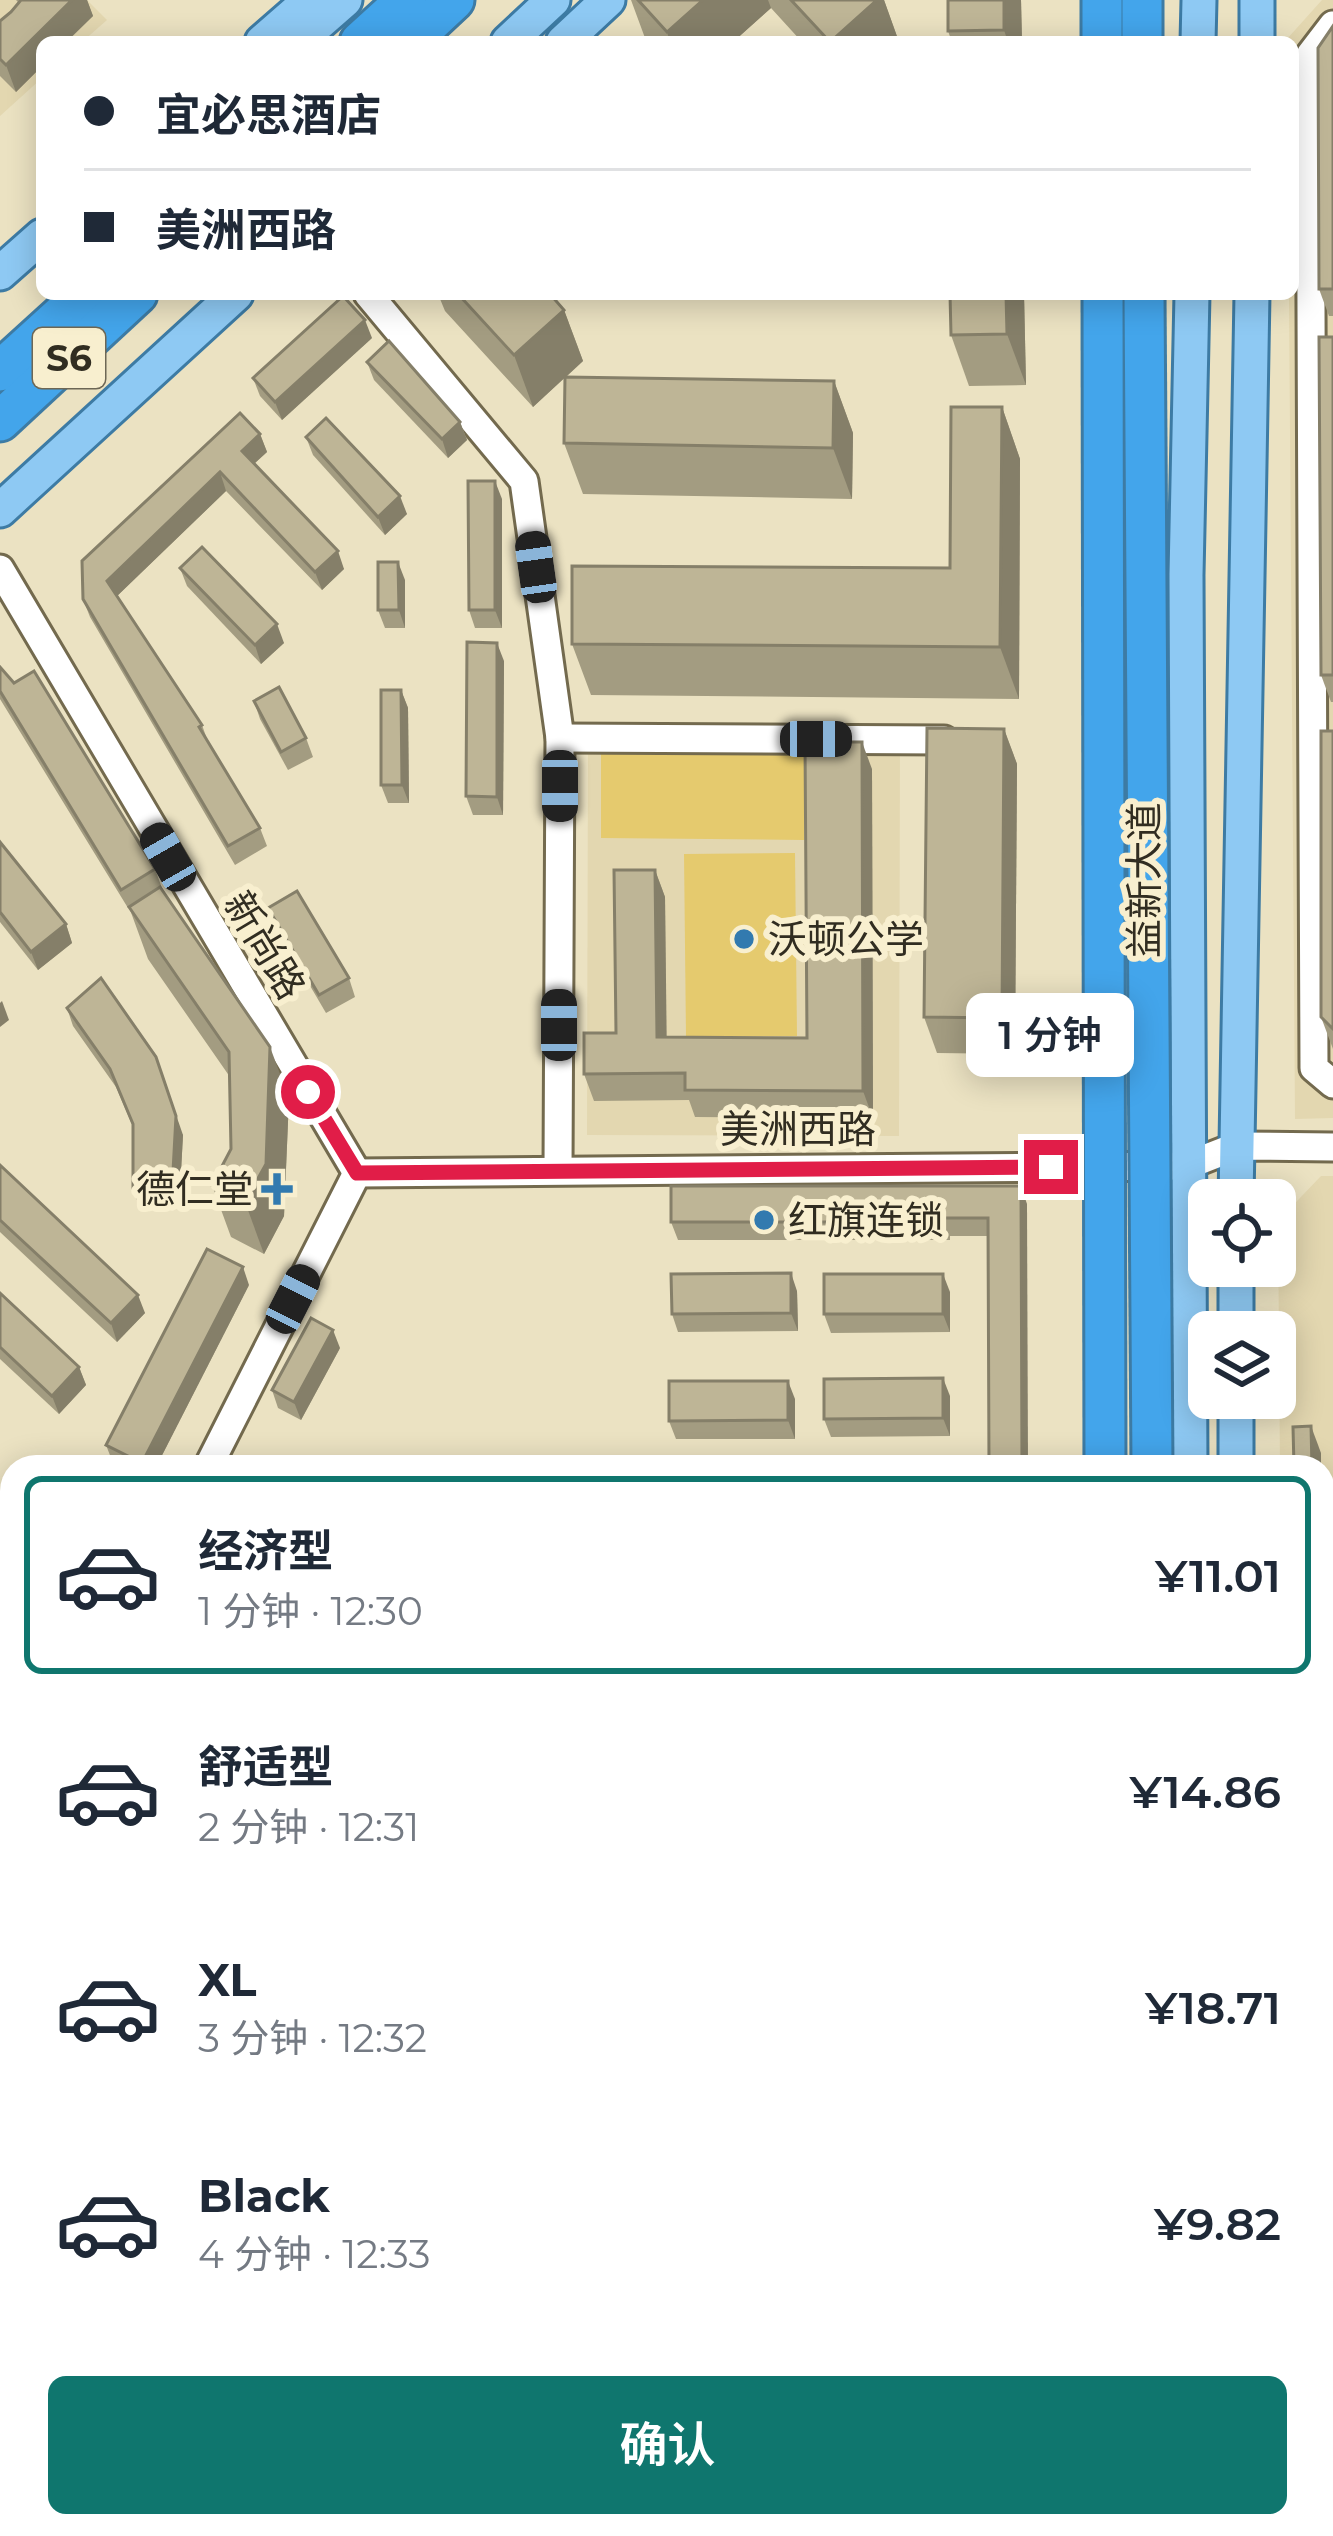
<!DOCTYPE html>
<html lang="zh">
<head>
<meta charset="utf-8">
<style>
  :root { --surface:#fff; --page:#f2f2f3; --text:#1f2937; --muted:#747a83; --line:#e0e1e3; --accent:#0f766e }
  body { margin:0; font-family:Montserrat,"Noto Sans SC",sans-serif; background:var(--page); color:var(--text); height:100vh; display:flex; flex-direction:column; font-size:45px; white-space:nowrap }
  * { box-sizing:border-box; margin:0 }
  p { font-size:39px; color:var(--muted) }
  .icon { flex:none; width:66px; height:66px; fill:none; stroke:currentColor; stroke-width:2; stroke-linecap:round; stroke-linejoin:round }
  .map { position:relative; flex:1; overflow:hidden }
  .panel { position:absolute; left:0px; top:1455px; width:1335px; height:1083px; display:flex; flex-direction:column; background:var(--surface); border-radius:36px 36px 0 0; box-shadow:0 6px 30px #0003 }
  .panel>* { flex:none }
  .hud { position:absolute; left:36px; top:36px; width:1263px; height:264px; border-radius:18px; box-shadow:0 6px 30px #0003; display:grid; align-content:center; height:264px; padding:0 48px; background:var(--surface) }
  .fabs { position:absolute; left:1188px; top:1179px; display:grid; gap:24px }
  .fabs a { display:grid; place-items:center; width:108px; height:108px; border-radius:18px; background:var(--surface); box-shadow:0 6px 30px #0003; font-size:60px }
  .end { position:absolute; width:54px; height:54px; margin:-27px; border:15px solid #e11d48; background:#fff; box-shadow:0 0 0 6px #fff }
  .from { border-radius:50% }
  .bubble { position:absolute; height:84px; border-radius:18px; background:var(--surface); box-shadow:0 6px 30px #0003; font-size:39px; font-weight:600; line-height:84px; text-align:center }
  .car { position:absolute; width:36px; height:72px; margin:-36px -18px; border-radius:15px; box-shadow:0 0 9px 3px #0007; background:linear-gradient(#222 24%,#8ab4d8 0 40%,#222 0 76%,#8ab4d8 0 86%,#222 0) }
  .hud b { display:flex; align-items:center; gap:42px; height:114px; font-size:45px }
  .hud b+b { border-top:3px solid var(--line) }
  .hud i { width:30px; height:30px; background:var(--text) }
  ul { padding:21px 0 0; list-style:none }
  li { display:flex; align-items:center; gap:36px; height:198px; margin:0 24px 18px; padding:0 24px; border:6px solid transparent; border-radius:18px }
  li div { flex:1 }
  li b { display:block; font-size:45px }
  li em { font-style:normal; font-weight:600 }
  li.active { border-color:var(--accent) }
  li>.icon { width:108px; height:108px; stroke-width:1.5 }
  .cta { display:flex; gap:24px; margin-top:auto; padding:24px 48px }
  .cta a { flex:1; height:138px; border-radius:18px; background:var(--accent); color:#fff; font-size:48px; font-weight:600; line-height:138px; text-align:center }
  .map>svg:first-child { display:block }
  .built { fill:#e3d7b0 }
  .green { fill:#e5ca6e }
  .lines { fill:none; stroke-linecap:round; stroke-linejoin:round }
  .minor-casing { stroke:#736a4e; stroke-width:33 }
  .major-casing { stroke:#3d7ba4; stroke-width:39 }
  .highway-casing { stroke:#3d7ba4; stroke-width:45 }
  .path { stroke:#b1a990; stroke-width:4.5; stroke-dasharray:12 6; stroke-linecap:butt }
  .minor { stroke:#fff; stroke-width:27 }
  .major { stroke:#8ec9f3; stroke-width:33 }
  .highway { stroke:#43a5eb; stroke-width:39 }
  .highway-bridge-casing { stroke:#3d7ba4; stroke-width:45; stroke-linecap:butt }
  .highway-bridge { stroke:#43a5eb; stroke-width:39 }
  .wall { fill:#a39c81 }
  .shaded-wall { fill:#857f69 }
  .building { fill:#beb596; stroke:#857f69; stroke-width:3 }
  .route { stroke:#e11d48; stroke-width:15 }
  .poi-dot { fill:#327aaf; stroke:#f8efcf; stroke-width:4.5 }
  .labels { text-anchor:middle; stroke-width:12; stroke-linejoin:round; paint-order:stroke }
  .shield { fill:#f8efcf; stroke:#6d6755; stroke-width:3 }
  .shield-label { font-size:36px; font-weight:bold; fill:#312d21 }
  .street-label { font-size:39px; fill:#312d21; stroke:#f8efcf }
  .poi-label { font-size:39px; fill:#312d21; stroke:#f8efcf; text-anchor:start }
</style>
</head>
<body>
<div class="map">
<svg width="1333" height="2536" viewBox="0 0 1333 2536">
  <rect width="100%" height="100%" fill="#ebe2c2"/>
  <!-- built -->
  <g class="built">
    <path d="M0,0H87L107,20L82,42H42V78L0,116Z"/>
    <path d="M1322,0H1333V1118L1295,1119L1289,294H1293V42L1287,39Z"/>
    <path d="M588,742H900L899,1136L587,1135Z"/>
    <path d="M1321,1176H1333V1854H1323V1467H1280L1278,1221Z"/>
  </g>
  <!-- green -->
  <g class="green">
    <path d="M601,749L805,751L804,840L601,838Z"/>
    <path d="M795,853L797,1036L686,1037L684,854Z"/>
    <path d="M0,2342L12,2350V2526H274L289,2536H0Z"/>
  </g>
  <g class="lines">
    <defs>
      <g id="minor">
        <path d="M1333,25L1310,55L1314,1068L1333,1084"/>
        <path d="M368,294L524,481L560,738L558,1169"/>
        <path d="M0,569L357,1173"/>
        <path d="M560,738L944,740"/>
        <path d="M357,1173L1186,1166L1237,1146L1333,1147"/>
        <path d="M208,1467L357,1173"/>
        <path d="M0,1704L12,1712"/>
        <path d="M0,1877L12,1854"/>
        <path d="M1323,2162L1333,2163"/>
        <path d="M1323,2321H1333"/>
      </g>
      <g id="major">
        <path d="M262,42L310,0"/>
        <path d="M297,42L345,0"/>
        <path d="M508,42L553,0"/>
        <path d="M563,42L608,0"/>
        <path d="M1198,42L1199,0"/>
        <path d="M1257,42V0"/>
        <path d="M0,273L42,236"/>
        <path d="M0,510L236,294"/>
        <path d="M1236,1200L1252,294"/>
        <path d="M1236,1332V1266"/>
        <path d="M1190,1467L1186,575L1192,294"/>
        <path d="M1236,1467V1398"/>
        <path d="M1248,2526L1250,2536"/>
        <path d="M1173,2536V2526"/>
      </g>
      <g id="highway">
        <path d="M1102,0V42"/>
        <path d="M1142,0V42"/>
        <path d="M360,42L406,0"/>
        <path d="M409,42L454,0"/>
        <path d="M0,371L85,294"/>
        <path d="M0,421L137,294"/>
        <path d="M1102,2536V2526"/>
        <path d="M1147,2536V2526"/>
      </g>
    </defs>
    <!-- minor casing -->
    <use href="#minor" class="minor-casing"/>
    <!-- major casing -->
    <use href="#major" class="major-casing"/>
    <!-- highway casing -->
    <use href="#highway" class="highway-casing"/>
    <!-- path -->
    <g class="path">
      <path d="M1323,2199L1327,2196"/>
      <path d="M0,2532L6,2536"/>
      <path d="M1300,2536V2526"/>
    </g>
    <!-- minor -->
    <use href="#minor" class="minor"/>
    <!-- major -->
    <use href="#major" class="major"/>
    <!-- highway -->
    <use href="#highway" class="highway"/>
    <defs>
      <g id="highway-bridge">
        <path d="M1103,294L1105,1467"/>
        <path d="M1144,294L1152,1467"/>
      </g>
    </defs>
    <!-- highway-bridge casing -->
    <use href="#highway-bridge" class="highway-bridge-casing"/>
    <!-- highway-bridge -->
    <use href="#highway-bridge" class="highway-bridge"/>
  </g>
  <!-- wall -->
  <g class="wall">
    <path d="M16,0H87L93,16L16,92L0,76V21L19,3Z"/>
    <path d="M631,0H884L899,42H802L771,8L733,42H648L645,38Z"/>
    <path d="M1021,0L1022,42H952L948,31Z"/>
    <path d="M1333,26V316H1329L1319,289Z"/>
    <path d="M438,294H550L564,310L583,361L566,377L834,381L853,433L852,499L583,494L564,443L565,377L533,407L445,311Z"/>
    <path d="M1024,294L1026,385L969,386L951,335Z"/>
    <path d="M1333,337V702H1331L1321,675Z"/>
    <path d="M372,338L282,420L260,396L253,378Z"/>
    <path d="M367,362L460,422L467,440L448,458L374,380Z"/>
    <path d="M1002,407L1020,459L1019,699L591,695L572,644L950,568Z"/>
    <path d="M260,434L267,452L254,464L344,569L322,590L226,491L117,596L202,725L208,742L260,828L267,846L235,865L90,617L83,599Z"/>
    <path d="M306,437L407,514L385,535L313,455Z"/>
    <path d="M502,499V628H475L469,610Z"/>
    <path d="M180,568L284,643L261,664L187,586Z"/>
    <path d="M405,580V628H385L378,610Z"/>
    <path d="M504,661L503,815H473L466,796Z"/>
    <path d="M0,667L155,869L162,888L289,1098L284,1216L264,1254L231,1237L212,1185L231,1149L230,1077L148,959L129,907L132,905L128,908L0,699Z"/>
    <path d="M401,690L408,708L409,803H388L381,785Z"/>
    <path d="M254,701L306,738L313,757L288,770L260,719Z"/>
    <path d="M1004,729L1017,764L1015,1054L937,1053L924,1017Z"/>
    <path d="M1333,731V1049L1321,1017Z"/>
    <path d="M872,769L873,1118L695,1117L689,1100L594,1101L584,1074L616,1033L655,870L665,897L666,1037L807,1038Z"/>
    <path d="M0,842L66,924L72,943L38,970L0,922Z"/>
    <path d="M268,908L349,978L355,997L326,1013L275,926Z"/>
    <path d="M67,1008L183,1135L179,1208L139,1206L133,1188V1127L116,1087L73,1026Z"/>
    <path d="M0,1165L145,1313L117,1342L0,1232Z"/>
    <path d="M1027,1204L989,1236H950V1240H678L671,1222Z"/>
    <path d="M249,1285L156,1467H121L113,1463L106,1445Z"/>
    <path d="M797,1291L798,1331L678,1332L672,1314Z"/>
    <path d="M950,1292V1332L831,1333L824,1314Z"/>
    <path d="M0,1293L79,1367L86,1385L59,1414L0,1359Z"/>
    <path d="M340,1348L301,1420L278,1408L272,1390Z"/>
    <path d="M950,1396V1436L831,1437L824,1419Z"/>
    <path d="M795,1399V1439H676L669,1421Z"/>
    <path d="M0,1576L12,1583V1644L0,1637Z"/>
    <path d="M12,2103V2173L0,2140V2120Z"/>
    <path d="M0,2194L12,2204V2281L0,2271Z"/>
    <path d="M12,2444V2504L2,2495L0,2491V2459Z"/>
  </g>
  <!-- shaded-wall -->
  <g class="shaded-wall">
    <path d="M72,0H87L93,16L66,42H42V66L16,92L6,65Z"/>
    <path d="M703,0H768L771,8L733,42H670L667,32Z"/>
    <path d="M877,0H884L899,42H830Z"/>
    <path d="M1004,0H1021L1022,42H1008L1004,30Z"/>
    <path d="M1006,294H1024L1026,385L1007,334Z"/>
    <path d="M564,310L583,361L533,407L514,355Z"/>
    <path d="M365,320L372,338L282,420L275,402Z"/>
    <path d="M834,381L853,433L852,499L833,448Z"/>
    <path d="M1002,407L1020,459L1019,699L1000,647Z"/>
    <path d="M460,422L467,440L448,458L442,439Z"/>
    <path d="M260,434L267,452L248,469L242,451Z"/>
    <path d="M220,472L226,491L114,599L107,581Z"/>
    <path d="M495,481L502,499V628L495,610Z"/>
    <path d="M400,496L407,514L385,535L378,517Z"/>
    <path d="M338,551L344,569L322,590L315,572Z"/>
    <path d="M398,562L405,580V628L399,610Z"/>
    <path d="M277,624L284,643L261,664L255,645Z"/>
    <path d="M497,643L504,661L503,815L497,797Z"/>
    <path d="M401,690L408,708L409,803L402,785Z"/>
    <path d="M1004,729L1017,764L1015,1054L1002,1018Z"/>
    <path d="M862,742L872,769L873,1118L863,1091Z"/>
    <path d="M655,870L665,897L667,1064L657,1037Z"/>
    <path d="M66,924L72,943L38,970L31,952Z"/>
    <path d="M2,1001L9,1020L0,1027V1003Z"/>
    <path d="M270,1047L289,1098L284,1216L264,1254L245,1202Z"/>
    <path d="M156,1057L183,1135L179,1208L172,1190Z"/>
    <path d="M1021,1186L1027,1204L1028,1467H1022Z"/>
    <path d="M243,1267L249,1285L156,1467H143L142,1463Z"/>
    <path d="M791,1273L797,1291L798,1331L791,1313Z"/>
    <path d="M943,1274L950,1292V1332L943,1314Z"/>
    <path d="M138,1295L145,1313L117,1342L111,1323Z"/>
    <path d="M333,1330L340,1348L301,1420L294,1402Z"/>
    <path d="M79,1367L86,1385L59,1414L52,1396Z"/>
    <path d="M943,1378L950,1396V1436L943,1418Z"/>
    <path d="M788,1381L795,1399V1439L788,1420Z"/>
    <path d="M1311,1426L1321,1453V1467H1312Z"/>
    <path d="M3,1960L12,1985V2030L0,2054V1965Z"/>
    <path d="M12,2218V2273L0,2240V2230Z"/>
  </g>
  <!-- building -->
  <g class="building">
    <path d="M21,0H72L6,65L0,59V21L11,12Z"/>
    <path d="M638,0H703L667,32Z"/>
    <path d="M791,0H877L830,42Z"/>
    <path d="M948,0H1004V30L948,31Z"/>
    <path d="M1333,26V289H1319L1318,48Z"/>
    <path d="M458,294H550L564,310L514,355Z"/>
    <path d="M950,294H1006L1007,334L951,335Z"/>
    <path d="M343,296L365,320L275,402L253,378Z"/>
    <path d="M1319,337H1333V675H1321Z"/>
    <path d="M389,341L460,422L442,439L367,362Z"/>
    <path d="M565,377L834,381L833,448L564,443Z"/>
    <path d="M951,407H1002L1000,647L572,644V566L950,568Z"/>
    <path d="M240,413L260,434L242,451L338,551L315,572L220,472L107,581L202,725L199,727L260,828L228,846L83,599L82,561Z"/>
    <path d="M326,418L400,496L378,517L306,437Z"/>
    <path d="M468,481H495V610H469Z"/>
    <path d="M202,547L277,624L255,645L180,568Z"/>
    <path d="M378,562H398L399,610H378Z"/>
    <path d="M467,642L497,643V797L466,796Z"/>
    <path d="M0,667L14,683L34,671L155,869L121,890L0,691Z"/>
    <path d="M279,687L306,738L281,752L254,701Z"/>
    <path d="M381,690H401L402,785H381Z"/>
    <path d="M927,728L1004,729L1002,1018L924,1017Z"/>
    <path d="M1321,731H1333V1029L1321,1017Z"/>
    <path d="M805,742H862L863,1091L685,1090V1073L584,1074V1033H616L614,870H655L657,1037L807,1038Z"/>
    <path d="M0,842L66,924L31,952L0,912Z"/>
    <path d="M160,887L270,1047L266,1164L245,1202L212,1185L231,1149L229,1052L129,907Z"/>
    <path d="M297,891L349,978L319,995L268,908Z"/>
    <path d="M101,978L156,1057L176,1116L172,1190L133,1188V1124L110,1069L67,1008Z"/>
    <path d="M0,1165L138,1295L111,1323L0,1220Z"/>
    <path d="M671,1186H1021L1022,1466H989L988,1218H943V1222H671Z"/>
    <path d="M207,1249L243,1267L142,1463L106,1445Z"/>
    <path d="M791,1273V1313L672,1314L671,1274Z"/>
    <rect x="824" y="1274" width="119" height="40"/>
    <path d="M0,1293L79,1367L52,1396L0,1347Z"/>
    <path d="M311,1318L333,1330L294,1402L272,1390Z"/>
    <path d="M943,1378V1418L824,1419V1379Z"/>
    <path d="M669,1381H788V1420L669,1421Z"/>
    <path d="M1311,1426L1312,1467H1294L1293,1427Z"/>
    <path d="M0,1576L12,1583V1630L0,1623Z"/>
    <path d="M12,2103V2138L0,2130V2120Z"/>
    <path d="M0,2194L12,2204V2218L0,2230Z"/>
    <path d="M1323,2436H1333V2536H1313V2526H1323Z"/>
    <path d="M12,2444V2485L0,2475V2459Z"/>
  </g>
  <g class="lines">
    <!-- route -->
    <path class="route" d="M308,1092L357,1173L1051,1167"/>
  </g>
  <!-- markers -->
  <g class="poi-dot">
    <circle cx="744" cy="939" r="12"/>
    <path d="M271 1171h12v12h12v12h-12v12h-12v-12h-12v-12h12z"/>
    <circle cx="764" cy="1220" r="12"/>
  </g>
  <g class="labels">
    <!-- shield labels -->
    <rect class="shield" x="33" y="328" width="72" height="60" rx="9"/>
    <g class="shield-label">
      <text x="69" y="371">S6</text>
    </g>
    <!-- street labels -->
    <g class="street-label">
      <text transform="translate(1144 880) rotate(-90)" y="14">益新大道</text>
      <text transform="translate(265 945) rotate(59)" y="14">新尚路</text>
      <text x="798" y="1143">美洲西路</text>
    </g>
    <!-- poi labels -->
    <g class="poi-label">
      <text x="768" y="953">沃顿公学</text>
      <text x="253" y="1203" text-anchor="end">德仁堂</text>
      <text x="788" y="1234">红旗连锁</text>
    </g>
  </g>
</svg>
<div class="fabs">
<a><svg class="icon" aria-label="locate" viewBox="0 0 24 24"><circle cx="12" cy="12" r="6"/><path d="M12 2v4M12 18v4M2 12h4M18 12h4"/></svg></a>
<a><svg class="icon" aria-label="layers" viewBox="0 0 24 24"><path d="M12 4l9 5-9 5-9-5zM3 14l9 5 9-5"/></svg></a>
</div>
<i class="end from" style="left:308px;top:1092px"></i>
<i class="end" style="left:1051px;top:1167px"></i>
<div class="bubble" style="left:966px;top:993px;width:168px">1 分钟</div>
<i class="car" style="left:536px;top:567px;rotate:352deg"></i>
<i class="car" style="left:816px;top:739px;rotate:90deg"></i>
<i class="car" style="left:560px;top:786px;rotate:180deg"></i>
<i class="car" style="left:168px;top:857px;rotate:330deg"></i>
<i class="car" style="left:559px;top:1025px;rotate:0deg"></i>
<i class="car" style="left:293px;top:1299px;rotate:27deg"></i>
<div class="hud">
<b><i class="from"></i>宜必思酒店</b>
<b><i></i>美洲西路</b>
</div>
<section class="panel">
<ul>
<li class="active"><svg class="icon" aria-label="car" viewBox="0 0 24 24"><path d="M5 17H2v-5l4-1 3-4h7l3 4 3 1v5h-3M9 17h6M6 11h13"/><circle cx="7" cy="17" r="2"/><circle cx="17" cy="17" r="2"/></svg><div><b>经济型</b><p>1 分钟 · 12:30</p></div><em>¥11.01</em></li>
<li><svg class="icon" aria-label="car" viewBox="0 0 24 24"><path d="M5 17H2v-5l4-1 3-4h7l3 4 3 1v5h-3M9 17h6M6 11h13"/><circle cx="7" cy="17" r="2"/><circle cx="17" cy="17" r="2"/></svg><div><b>舒适型</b><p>2 分钟 · 12:31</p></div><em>¥14.86</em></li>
<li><svg class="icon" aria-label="car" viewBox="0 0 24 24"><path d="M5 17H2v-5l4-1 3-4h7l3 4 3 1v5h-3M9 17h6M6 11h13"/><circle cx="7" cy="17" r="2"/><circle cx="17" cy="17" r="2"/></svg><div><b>XL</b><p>3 分钟 · 12:32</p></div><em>¥18.71</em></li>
<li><svg class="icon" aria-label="car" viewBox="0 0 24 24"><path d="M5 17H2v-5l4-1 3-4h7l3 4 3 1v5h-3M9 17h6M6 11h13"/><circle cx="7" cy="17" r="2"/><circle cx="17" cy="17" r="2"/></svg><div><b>Black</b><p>4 分钟 · 12:33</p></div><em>¥9.82</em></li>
</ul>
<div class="cta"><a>确认</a></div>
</section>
</div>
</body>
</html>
